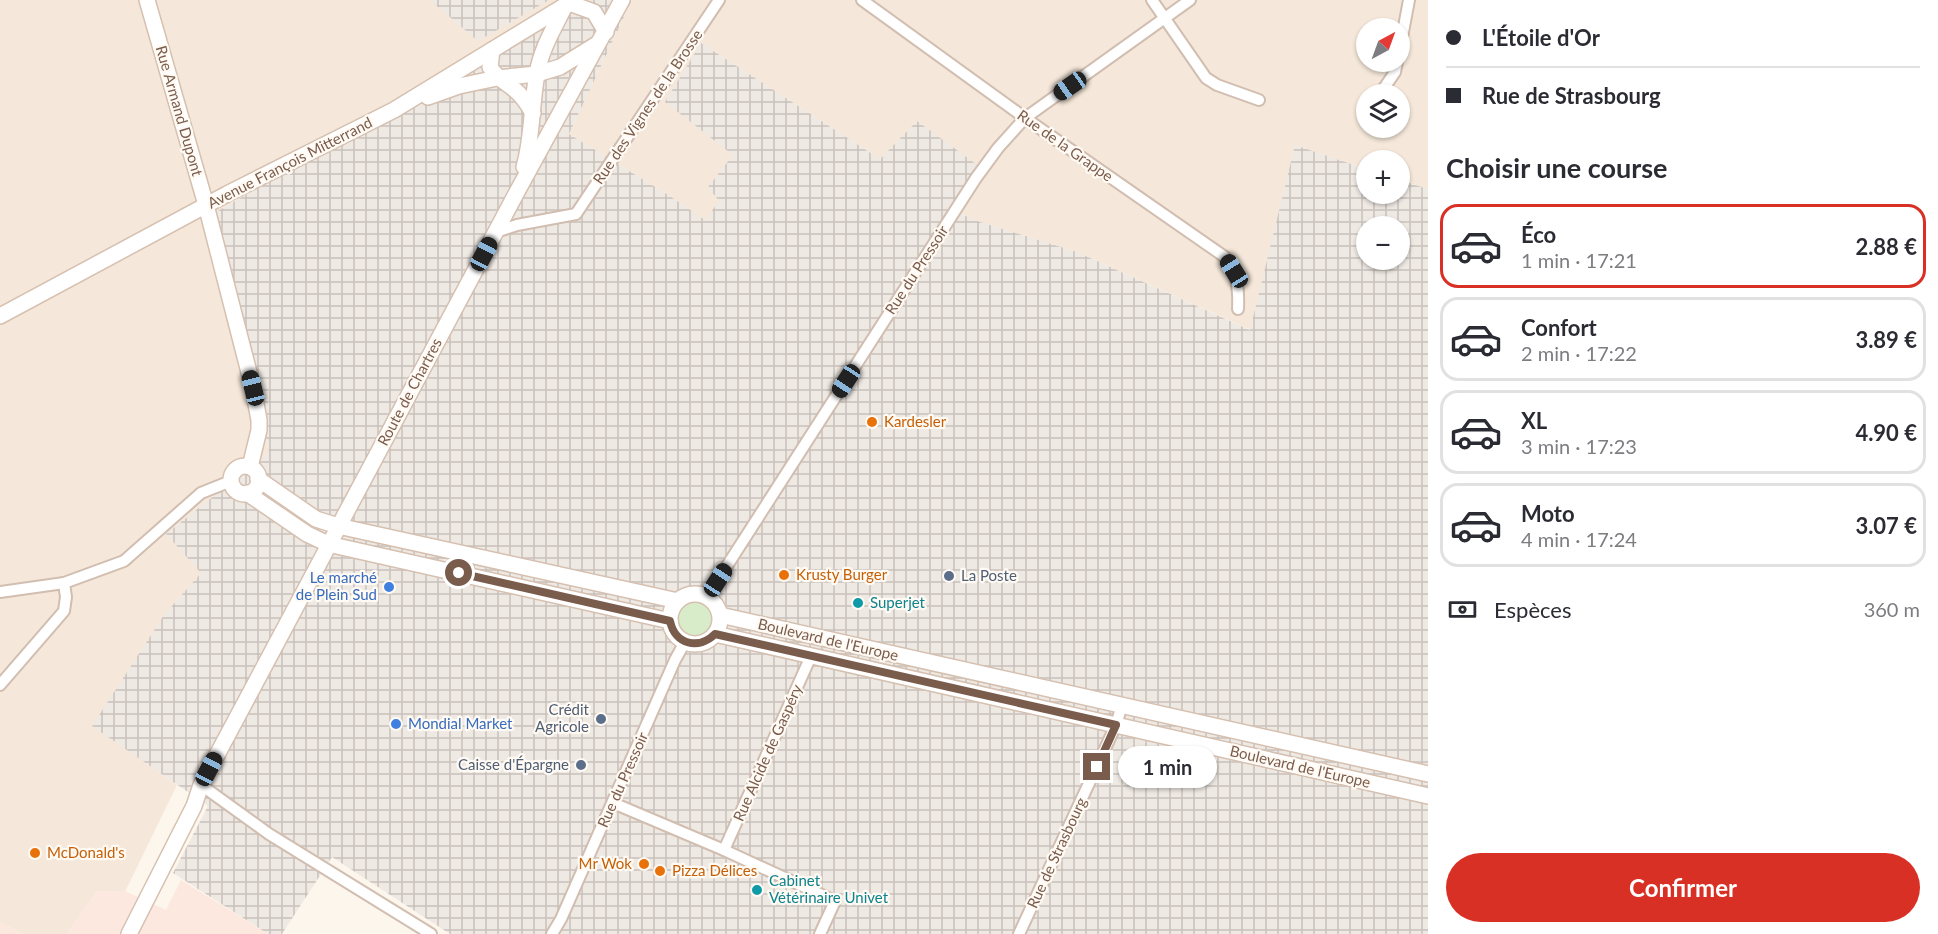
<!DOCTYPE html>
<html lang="fr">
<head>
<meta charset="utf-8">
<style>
  :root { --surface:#fff; --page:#f2f2f3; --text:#2b2b33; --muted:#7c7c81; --line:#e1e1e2; --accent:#d93025 }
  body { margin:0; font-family:Lato,sans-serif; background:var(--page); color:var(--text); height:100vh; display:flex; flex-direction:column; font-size:22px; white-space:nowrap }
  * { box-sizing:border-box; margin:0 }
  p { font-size:20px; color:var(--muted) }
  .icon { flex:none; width:33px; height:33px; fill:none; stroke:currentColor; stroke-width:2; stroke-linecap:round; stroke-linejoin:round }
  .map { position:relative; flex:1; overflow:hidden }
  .drawer { display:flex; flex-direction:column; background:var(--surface); width:510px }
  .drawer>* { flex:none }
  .hud { display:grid; align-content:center; height:132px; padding:0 18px; background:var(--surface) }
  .needle { width:39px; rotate:41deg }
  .controls { position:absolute; left:1356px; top:18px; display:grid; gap:12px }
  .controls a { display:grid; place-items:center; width:54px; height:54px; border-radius:50%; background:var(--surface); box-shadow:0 2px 4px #0004; font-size:30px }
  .end { position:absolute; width:27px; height:27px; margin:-14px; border:8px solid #7a5c4d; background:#fff; box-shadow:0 0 0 3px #fff }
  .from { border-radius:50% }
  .bubble { position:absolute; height:42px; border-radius:21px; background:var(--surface); box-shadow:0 2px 4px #0004; font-size:20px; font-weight:700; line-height:42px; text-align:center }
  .car { position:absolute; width:18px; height:36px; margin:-18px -9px; border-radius:8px; box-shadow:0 0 4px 2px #0007; background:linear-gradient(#222 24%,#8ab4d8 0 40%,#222 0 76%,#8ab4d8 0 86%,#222 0) }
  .hud b { display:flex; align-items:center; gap:21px; height:57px; font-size:22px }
  .hud b+b { border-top:2px solid var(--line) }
  .hud i { width:15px; height:15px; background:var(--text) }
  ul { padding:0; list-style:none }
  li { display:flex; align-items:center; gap:18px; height:84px; margin:0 12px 9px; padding:0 6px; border:3px solid var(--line); border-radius:18px }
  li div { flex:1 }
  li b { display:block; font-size:22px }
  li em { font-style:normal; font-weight:700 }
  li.current { border-color:var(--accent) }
  li>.icon { width:54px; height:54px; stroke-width:1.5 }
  h2 { padding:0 18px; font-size:27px; line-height:72px }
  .pay { display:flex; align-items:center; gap:15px; height:66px; padding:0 18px; font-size:22px }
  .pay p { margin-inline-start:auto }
  .action { display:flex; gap:12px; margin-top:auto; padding:12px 18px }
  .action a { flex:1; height:69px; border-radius:36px; background:var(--accent); color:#fff; font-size:24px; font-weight:700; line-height:69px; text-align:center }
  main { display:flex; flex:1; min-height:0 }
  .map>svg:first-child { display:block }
  .residential { fill:#f5e8da; fill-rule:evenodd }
  .commercial { fill:#fde8e0 }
  .industrial { fill:url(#industrial-grid); fill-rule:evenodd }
  .grass { fill:#d8ecc9 }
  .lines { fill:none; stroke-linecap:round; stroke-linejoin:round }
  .street-casing { stroke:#d1beb0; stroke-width:14 }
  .secondary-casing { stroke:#d6c0b0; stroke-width:18 }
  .street { stroke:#fff; stroke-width:10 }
  .secondary { stroke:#fff; stroke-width:15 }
  .route { stroke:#7a5c4d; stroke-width:8 }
  .food-dot { fill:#e8710a; stroke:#fffaf3; stroke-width:2 }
  .service-dot { fill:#5c6f8a; stroke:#fffaf3; stroke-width:2 }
  .shop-dot { fill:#3f7fe0; stroke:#fffaf3; stroke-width:2 }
  .culture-dot { fill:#0f9aa8; stroke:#fffaf3; stroke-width:2 }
  .labels { text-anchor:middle; stroke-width:4.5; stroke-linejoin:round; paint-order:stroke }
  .street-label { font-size:15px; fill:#7a5c4d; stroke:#fffaf3 }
  .food-label { font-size:15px; fill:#c56008; stroke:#fffaf3; text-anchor:start }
  .service-label { font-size:15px; fill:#4e5e75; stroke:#fffaf3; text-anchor:end }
  .shop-label { font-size:15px; fill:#366cbe; stroke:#fffaf3; text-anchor:end }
  .culture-label { font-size:15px; fill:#0d838f; stroke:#fffaf3; text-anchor:start }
</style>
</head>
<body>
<main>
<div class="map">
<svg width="1428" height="934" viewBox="0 0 1428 934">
  <defs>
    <pattern id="industrial-grid" width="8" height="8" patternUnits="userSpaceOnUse" patternTransform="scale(1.5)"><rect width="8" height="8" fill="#efe9e4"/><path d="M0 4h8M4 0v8" fill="none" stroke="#c7c0bb"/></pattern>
  </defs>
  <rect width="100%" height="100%" fill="#fdf6ec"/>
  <!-- residential -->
  <g class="residential">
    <path d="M0,0H585L216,212L269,452L166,534L202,573L164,615L93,726L177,785L125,892L97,891L67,934H23L0,922Z"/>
    <path d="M632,0H1428V189L1400,180V160H1366V169L1295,145L1251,330L1077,252L974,220L960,213L917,122L880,159L701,43L733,155L709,187L720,201L705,220L670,196L569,134ZM1366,28H1400V62H1366ZM1366,94H1400V128H1366Z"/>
  </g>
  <!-- commercial -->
  <g class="commercial">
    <path d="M181,880L268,934H67L97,891H125L166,910Z"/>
    <path d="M0,922L23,934H0Z"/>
  </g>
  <!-- industrial -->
  <g class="industrial">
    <path d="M430,0H549L478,41Z"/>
    <path d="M585,0H632L569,134L670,196L705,220L719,201L708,187L733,155L665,102L701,43L880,159L917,121L987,172L960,213L974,220L1077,252L1250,330L1295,145L1366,169V194H1400V180L1428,189V934H450L332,857L282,934H268L173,873L208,806L92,726L164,615L201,573L166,534L269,452L216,212ZM1366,226H1400V260H1366Z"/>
  </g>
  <!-- grass -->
  <circle class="grass" cx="695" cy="619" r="20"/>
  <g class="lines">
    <defs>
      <g id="street">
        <path d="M862,0L1025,118L1225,257C1237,275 1239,288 1238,309"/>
        <path d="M1152,0L1206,78L1217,85L1259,100"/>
        <path d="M1400,48L1409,0"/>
        <path d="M1380,94L1395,72L1397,62"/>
        <path d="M496,232L517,225L576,214L719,0"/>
        <path d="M0,592L64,583L124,561L201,493L231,481"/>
        <path d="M707,597L976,178L998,148L1025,118L1190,0"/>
        <path d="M0,685L64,611L66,597L64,583"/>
        <path d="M201,785L269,834L431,934"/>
        <path d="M613,803L724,850L835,901L820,934"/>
        <path d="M724,850L811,656"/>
        <path d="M552,934L561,919L675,660L685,642"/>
        <path d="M1019,934L1116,725L1122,705"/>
      </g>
      <g id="secondary">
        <path d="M147,0L206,205L253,388L259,420V430L250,467"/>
        <path d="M569,3L594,12L606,32"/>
        <path d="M492,50L490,67C499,81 504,80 515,90C523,96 528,105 533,113"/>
        <path d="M428,97L459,86L497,78L537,74L560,67L597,44"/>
        <path d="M524,167C533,136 531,105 537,74C541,49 554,28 565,6"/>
        <path d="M0,316L227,194L394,110L574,0"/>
        <circle cx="245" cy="480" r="14"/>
        <path d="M258,479L316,519L338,526L678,601"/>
        <path d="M247,493L307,534L328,544L670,621"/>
        <circle cx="695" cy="619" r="25"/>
        <path d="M720,615L1428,774"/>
        <path d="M715,634L1428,796"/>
        <path d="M129,934L194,806L201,785L518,190L622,0"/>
      </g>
    </defs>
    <!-- street casing -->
    <use href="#street" class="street-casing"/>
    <!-- secondary casing -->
    <use href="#secondary" class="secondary-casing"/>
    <!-- street -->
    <use href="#street" class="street"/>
    <!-- secondary -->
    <use href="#secondary" class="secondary"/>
  </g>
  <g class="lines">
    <!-- route -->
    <path class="route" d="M459,573L670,621C675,645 699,650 715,634L1116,725L1097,767"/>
  </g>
  <!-- markers -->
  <g class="food-dot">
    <circle cx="872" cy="422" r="6"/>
    <circle cx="784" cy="575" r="6"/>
    <circle cx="35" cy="853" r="6"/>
    <circle cx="644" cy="864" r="6"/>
    <circle cx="660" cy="871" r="6"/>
  </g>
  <g class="service-dot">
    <circle cx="949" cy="576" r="6"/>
    <circle cx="601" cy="719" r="6"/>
    <circle cx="581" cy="765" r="6"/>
  </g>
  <g class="shop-dot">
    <circle cx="389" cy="587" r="6"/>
    <circle cx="396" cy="724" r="6"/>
  </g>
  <g class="culture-dot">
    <circle cx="858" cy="603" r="6"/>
    <circle cx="757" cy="890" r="6"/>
  </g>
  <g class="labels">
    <!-- street labels -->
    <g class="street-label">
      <text transform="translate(648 107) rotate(-56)" y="5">Rue des Vignes de la Brosse</text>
      <text transform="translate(179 111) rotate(74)" y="5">Rue Armand Dupont</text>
      <text transform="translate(1065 146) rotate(35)" y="5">Rue de la Grappe</text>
      <text transform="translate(290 163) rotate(-27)" y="5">Avenue François Mitterrand</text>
      <text transform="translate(917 270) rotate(-57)" y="5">Rue du Pressoir</text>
      <text transform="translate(410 392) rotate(-62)" y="5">Route de Chartres</text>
      <text transform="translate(828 640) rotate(13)" y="5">Boulevard de l'Europe</text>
      <text transform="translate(768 753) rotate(-66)" y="5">Rue Alcide de Gaspéry</text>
      <text transform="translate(1300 767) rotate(13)" y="5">Boulevard de l'Europe</text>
      <text transform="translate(623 780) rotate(-66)" y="5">Rue du Pressoir</text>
      <text transform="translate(1057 853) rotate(-65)" y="5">Rue de Strasbourg</text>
    </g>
    <!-- food labels -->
    <g class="food-label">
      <text x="884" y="427">Kardesler</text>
      <text x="796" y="580">Krusty Burger</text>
      <text x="47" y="858">McDonald's</text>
      <text x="632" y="869" text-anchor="end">Mr Wok</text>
      <text x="672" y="876">Pizza Délices</text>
    </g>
    <!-- service labels -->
    <g class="service-label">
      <text x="961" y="581" text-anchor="start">La Poste</text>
      <text x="589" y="715">Crédit<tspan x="589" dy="17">Agricole</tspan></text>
      <text x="569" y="770">Caisse d'Épargne</text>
    </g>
    <!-- shop labels -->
    <g class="shop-label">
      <text x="377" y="583">Le marché<tspan x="377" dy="17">de Plein Sud</tspan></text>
      <text x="408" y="729" text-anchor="start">Mondial Market</text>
    </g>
    <!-- culture labels -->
    <g class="culture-label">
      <text x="870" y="608">Superjet</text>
      <text x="769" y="886">Cabinet<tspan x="769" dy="17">Vétérinaire Univet</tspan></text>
    </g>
  </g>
</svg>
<div class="controls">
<a><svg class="needle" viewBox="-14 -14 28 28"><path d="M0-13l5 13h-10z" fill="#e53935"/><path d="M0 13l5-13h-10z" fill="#7c7c81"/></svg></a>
<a><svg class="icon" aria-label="layers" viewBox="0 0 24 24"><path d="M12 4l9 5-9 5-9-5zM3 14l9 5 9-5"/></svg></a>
<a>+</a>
<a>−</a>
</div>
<i class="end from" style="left:459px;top:573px"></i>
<i class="end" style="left:1097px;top:767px"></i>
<div class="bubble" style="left:1118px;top:746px;width:99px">1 min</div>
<i class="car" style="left:1070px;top:86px;rotate:235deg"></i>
<i class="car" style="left:484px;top:254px;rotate:28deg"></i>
<i class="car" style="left:1234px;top:271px;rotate:328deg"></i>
<i class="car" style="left:846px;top:381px;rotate:213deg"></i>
<i class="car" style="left:253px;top:388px;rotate:346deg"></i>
<i class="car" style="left:718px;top:580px;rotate:33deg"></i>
<i class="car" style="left:209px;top:769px;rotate:28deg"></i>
</div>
<section class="drawer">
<div class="hud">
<b><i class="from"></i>L'Étoile d'Or</b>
<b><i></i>Rue de Strasbourg</b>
</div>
<h2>Choisir une course</h2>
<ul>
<li class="current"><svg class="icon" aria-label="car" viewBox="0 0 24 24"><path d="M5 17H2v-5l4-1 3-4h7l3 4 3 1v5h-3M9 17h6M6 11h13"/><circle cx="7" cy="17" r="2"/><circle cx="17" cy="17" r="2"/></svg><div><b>Éco</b><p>1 min · 17:21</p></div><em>2.88 €</em></li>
<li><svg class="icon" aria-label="car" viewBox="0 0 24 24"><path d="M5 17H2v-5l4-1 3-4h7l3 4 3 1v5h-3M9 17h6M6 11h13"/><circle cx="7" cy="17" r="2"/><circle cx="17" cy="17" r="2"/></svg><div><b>Confort</b><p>2 min · 17:22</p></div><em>3.89 €</em></li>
<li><svg class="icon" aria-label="car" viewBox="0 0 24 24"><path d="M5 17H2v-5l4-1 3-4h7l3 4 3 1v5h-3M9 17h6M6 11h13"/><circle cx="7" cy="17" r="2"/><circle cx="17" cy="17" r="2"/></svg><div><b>XL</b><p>3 min · 17:23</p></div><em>4.90 €</em></li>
<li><svg class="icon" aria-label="car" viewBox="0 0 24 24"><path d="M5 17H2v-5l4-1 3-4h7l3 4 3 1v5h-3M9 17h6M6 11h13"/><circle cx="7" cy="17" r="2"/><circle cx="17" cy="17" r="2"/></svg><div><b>Moto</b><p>4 min · 17:24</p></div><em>3.07 €</em></li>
</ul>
<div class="pay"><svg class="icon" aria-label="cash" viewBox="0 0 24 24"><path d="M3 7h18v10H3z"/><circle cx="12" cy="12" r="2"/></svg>Espèces<p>360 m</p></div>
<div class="action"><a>Confirmer</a></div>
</section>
</main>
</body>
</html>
